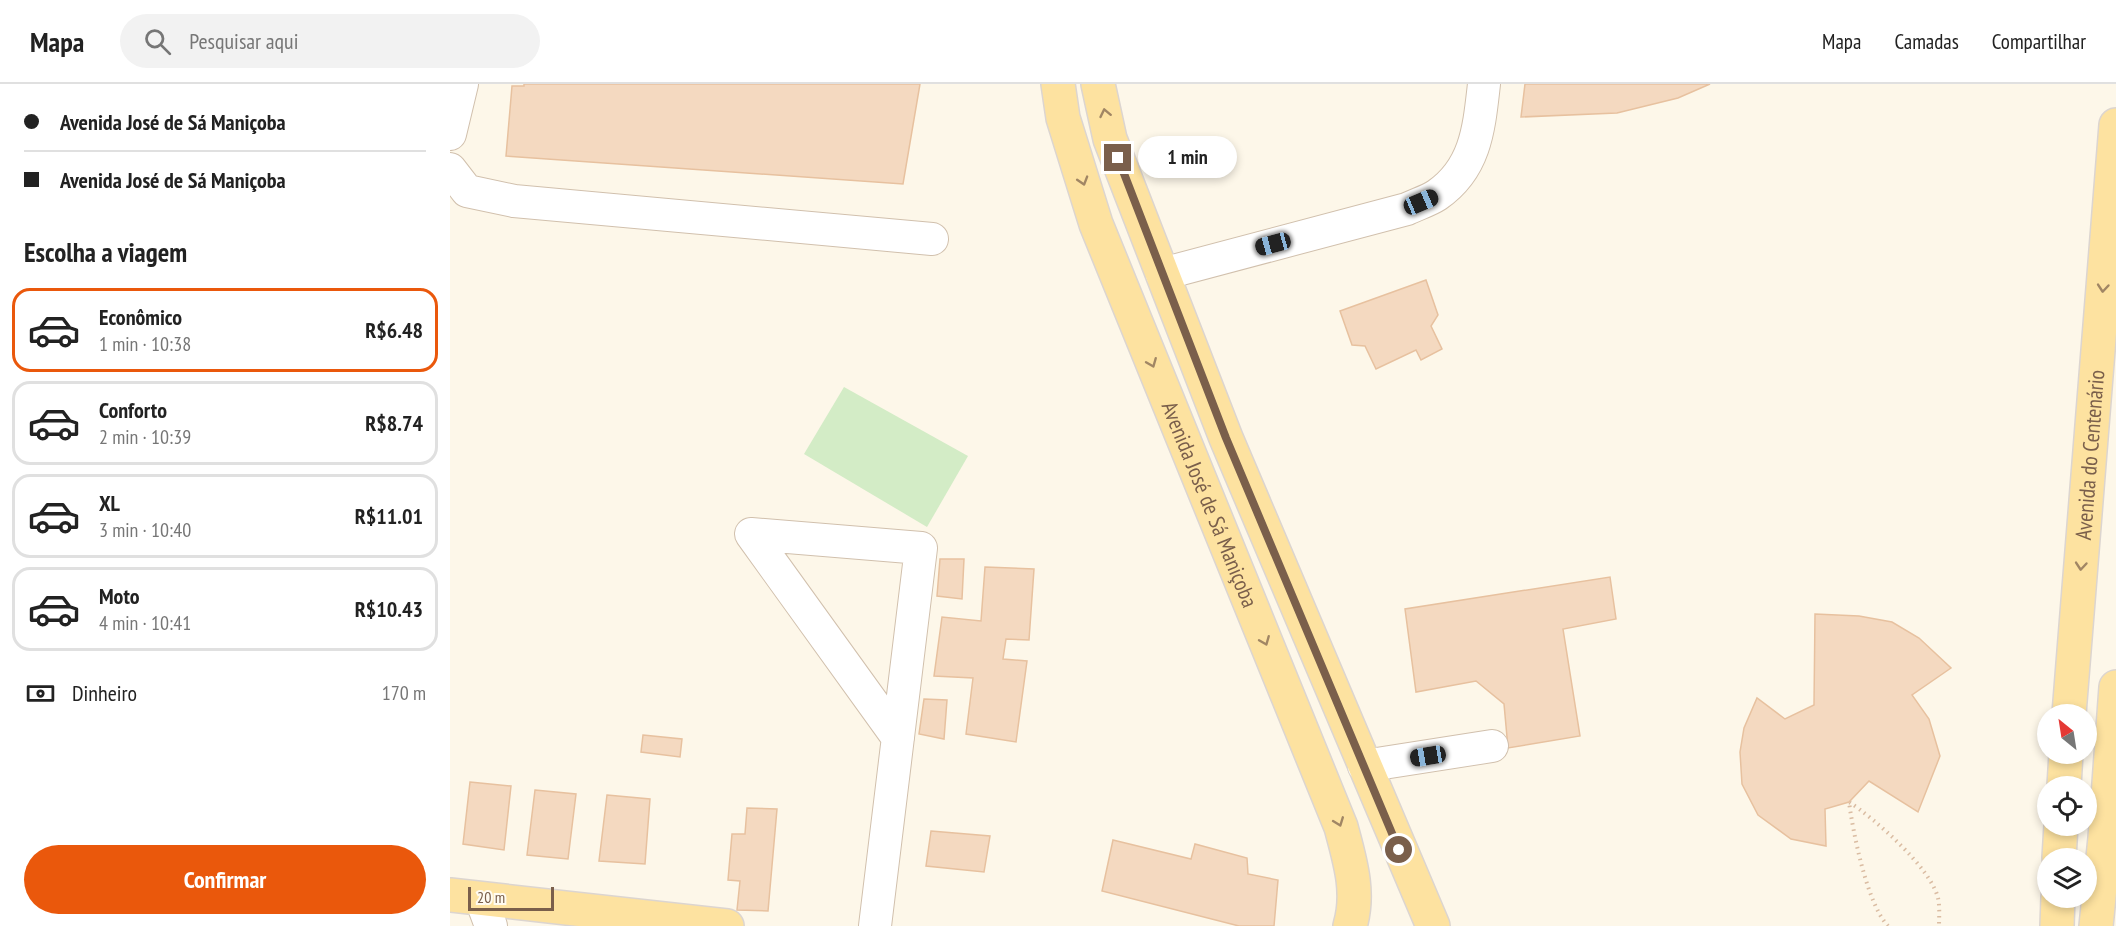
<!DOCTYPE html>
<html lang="pt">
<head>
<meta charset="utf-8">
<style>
  :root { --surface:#fff; --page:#f2f2f2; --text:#222; --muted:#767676; --line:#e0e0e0; --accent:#ea580c }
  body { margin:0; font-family:"PT Sans Narrow",sans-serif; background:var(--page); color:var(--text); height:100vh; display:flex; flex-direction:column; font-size:22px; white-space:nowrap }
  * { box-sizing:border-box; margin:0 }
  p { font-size:20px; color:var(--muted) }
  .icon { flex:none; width:33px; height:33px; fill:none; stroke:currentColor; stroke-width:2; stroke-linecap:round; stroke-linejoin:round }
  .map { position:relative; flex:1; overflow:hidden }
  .drawer { display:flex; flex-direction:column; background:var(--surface); width:450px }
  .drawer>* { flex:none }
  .hud { display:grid; align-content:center; height:132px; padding:0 24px; background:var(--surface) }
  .needle { width:39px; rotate:330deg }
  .tools { position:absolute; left:1587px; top:620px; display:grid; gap:12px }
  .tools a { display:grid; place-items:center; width:60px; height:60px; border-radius:50%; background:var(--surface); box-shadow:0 3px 9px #0003; font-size:30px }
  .scale { position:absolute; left:18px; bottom:15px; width:86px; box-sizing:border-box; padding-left:6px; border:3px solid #7a5f4b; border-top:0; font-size:16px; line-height:21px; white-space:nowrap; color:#7a5f4b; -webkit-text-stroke:4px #fffbf1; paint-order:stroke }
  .end { position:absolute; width:27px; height:27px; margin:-14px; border:8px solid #7a5f4b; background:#fff; box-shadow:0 0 0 3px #fff }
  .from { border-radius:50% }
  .bubble { position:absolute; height:42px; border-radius:21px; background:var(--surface); box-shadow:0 3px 9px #0003; font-size:20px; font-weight:600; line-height:42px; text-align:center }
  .car { position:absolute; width:18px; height:36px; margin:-18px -9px; border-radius:8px; box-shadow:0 0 4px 2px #0007; background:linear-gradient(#222 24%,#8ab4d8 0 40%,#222 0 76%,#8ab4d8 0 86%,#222 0) }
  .hud b { display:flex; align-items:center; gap:21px; height:57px; font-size:22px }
  .hud b+b { border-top:2px solid var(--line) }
  .hud i { width:15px; height:15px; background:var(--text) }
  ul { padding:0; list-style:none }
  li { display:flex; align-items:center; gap:18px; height:84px; margin:0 12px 9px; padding:0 12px; border:3px solid var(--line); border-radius:18px }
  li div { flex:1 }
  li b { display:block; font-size:22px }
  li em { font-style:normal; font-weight:600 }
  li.current { border-color:var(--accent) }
  li>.icon { width:54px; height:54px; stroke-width:1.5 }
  h2 { padding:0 24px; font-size:27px; line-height:72px }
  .pay { display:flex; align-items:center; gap:15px; height:66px; padding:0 24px; font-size:22px }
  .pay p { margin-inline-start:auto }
  .button { display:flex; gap:12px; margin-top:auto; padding:12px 24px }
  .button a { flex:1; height:69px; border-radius:36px; background:var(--accent); color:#fff; font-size:24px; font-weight:600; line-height:69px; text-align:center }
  header { display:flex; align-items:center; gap:36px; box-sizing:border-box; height:84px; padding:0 30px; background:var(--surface); border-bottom:2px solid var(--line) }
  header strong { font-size:28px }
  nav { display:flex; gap:33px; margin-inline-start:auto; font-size:21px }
  .search { width:420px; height:54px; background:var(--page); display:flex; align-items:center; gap:15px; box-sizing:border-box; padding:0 21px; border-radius:33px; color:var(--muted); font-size:22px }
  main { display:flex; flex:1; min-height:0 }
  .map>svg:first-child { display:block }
  .green { fill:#d3ecc6 }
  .building { fill:#f4d9c0; stroke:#e7c19f; stroke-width:1.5 }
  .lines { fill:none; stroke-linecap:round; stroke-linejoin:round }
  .minor-casing { stroke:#d1c0ad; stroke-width:34 }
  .major-casing { stroke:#dcd5d0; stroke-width:36 }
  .path { stroke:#dabca2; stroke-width:4; stroke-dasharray:1.5 4.5; stroke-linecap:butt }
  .minor { stroke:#fff; stroke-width:32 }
  .major { stroke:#fde2a0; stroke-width:33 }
  .oneway { stroke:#a18664 }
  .route { stroke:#7a5f4b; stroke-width:8 }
  .labels { text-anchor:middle; stroke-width:4.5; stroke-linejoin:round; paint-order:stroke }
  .street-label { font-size:22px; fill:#7a5f4b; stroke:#fffbf1 }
</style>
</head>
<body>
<header>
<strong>Mapa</strong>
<div class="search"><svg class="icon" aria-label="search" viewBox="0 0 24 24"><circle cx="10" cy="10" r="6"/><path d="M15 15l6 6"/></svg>Pesquisar aqui</div>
<nav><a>Mapa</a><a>Camadas</a><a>Compartilhar</a></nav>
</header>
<main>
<section class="drawer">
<div class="hud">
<b><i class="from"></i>Avenida José de Sá Maniçoba</b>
<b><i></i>Avenida José de Sá Maniçoba</b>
</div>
<h2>Escolha a viagem</h2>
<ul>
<li class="current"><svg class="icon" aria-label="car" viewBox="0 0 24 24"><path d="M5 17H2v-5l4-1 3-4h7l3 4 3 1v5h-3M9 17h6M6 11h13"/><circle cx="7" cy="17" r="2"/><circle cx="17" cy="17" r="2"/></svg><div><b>Econômico</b><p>1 min · 10:38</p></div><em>R$6.48</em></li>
<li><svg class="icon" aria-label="car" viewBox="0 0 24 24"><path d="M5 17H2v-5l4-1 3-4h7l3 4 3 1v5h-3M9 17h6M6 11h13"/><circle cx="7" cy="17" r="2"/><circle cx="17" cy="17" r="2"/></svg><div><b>Conforto</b><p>2 min · 10:39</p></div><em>R$8.74</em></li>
<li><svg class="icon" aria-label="car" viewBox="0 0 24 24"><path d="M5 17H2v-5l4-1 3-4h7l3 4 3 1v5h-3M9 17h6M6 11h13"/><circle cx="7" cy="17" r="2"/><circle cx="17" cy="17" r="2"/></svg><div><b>XL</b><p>3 min · 10:40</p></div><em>R$11.01</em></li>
<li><svg class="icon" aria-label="car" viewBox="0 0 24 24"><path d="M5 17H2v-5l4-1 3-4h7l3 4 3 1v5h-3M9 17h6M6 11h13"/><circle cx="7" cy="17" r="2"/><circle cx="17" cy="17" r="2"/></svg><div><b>Moto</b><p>4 min · 10:41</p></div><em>R$10.43</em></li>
</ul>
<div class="pay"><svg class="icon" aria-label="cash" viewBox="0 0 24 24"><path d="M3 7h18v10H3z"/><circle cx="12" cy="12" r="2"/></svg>Dinheiro<p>170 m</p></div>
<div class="button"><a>Confirmar</a></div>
</section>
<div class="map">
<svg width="1666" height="842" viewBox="0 0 1666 842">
  <rect width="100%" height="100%" fill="#fdf7e9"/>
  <!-- green -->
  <path class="green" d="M394,303L518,372L477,443L354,370Z"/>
  <!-- building -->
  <g class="building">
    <path d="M74,0H470L453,100L56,72L62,2H74Z"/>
    <path d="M1075,0H1260L1228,14L1167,29L1071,33Z"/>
    <path d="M976,196L988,231L981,242L992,265L971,276L966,266L926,285L915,262L902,261L890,227Z"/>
    <path d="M490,475H514L512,515L487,512Z"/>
    <path d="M535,483L584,485L579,556L556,555L553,575L577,577L566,658L516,650L523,594L484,592L492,533L531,537Z"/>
    <path d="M1160,493L1166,535L1113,545L1130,652L1058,664L1054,620L1026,597L966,608L955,525Z"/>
    <path d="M1365,530L1409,532L1442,538L1469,554L1501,584L1462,611L1479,635L1490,672L1468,728L1419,697L1399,718L1375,725L1376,762L1341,755L1308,731L1292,700L1290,668L1294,644L1307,614L1335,635L1364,621Z"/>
    <path d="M474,615L497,616L494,655L469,650Z"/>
    <path d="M193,651L232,655L230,673L191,668Z"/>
    <path d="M20,698L61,702L54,766L13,760Z"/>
    <path d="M85,706L126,710L118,775L77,771Z"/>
    <path d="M157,711L200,715L195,780L149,777Z"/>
    <path d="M297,724L327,725L318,827L287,826L290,797L278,796L282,750H295Z"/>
    <path d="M481,747L540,752L534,788L476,782Z"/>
    <path d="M663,756L741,775L745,760L797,774L798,790L828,796L824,842H789L652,807Z"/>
  </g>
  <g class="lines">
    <defs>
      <g id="minor">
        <path d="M0,50L12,0"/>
        <path d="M0,85L17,107L64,117L482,155"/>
        <path d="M712,190L957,125C967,120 978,117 987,111C1026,84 1029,44 1034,0"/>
        <path d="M914,682L1042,662"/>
        <path d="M31,815L41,842"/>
        <path d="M425,842L471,464L301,450L448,654"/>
      </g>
      <g id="major">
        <path id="s1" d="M608,0L613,34L646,140L891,743C900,777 910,808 900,842"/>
        <path d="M648,0L660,55L776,354L983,842"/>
        <path id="s2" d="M1619,630L1666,41"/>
        <path d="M1614,702L1616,669"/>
        <path d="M1609,774L1611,741"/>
        <path d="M0,811L277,842"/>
        <path d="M1607,842L1608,813"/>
        <path d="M1646,842L1655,754L1666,603"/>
      </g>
    </defs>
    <!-- minor casing -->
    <use href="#minor" class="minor-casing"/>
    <!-- major casing -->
    <use href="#major" class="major-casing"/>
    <!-- path -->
    <path class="path" d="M1438,842C1417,820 1403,748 1399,718C1424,734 1481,784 1488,814C1490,823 1489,833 1489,842"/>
    <!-- minor -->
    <use href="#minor" class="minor"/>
    <!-- major -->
    <use href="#major" class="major"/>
  </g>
  <!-- one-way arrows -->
  <defs><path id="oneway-chevron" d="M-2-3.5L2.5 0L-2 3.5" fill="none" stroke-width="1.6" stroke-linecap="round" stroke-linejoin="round" transform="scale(1.5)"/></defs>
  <g class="oneway">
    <use href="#oneway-chevron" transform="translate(655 29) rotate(-102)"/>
    <use href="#oneway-chevron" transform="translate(633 97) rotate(73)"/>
    <use href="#oneway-chevron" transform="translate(1653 204) rotate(95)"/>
    <use href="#oneway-chevron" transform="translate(702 279) rotate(68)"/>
    <use href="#oneway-chevron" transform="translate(1631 482) rotate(95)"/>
    <use href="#oneway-chevron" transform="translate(815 557) rotate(68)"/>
    <use href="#oneway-chevron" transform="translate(889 738) rotate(69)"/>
  </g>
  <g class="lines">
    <!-- route -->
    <path class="route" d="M668,74L776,354L949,766"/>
  </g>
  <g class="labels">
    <!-- street labels -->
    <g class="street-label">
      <text dy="8" stroke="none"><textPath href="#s2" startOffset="260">Avenida do Centenário</textPath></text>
      <text dy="8" stroke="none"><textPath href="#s1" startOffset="448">Avenida José de Sá Maniçoba</textPath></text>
    </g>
  </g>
</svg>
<div class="tools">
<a><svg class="needle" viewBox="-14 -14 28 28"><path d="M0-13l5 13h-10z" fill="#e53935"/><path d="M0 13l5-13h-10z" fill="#767676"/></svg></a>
<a><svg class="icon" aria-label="locate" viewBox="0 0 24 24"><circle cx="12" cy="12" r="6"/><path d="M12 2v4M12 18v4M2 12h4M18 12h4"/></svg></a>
<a><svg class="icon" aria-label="layers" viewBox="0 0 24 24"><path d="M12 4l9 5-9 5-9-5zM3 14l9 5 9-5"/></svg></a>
</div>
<div class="scale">20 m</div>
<i class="end from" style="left:949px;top:766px"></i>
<i class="end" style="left:668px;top:74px"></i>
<div class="bubble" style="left:688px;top:52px;width:99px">1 min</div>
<i class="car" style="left:971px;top:118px;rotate:67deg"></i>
<i class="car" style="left:823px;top:160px;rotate:255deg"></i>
<i class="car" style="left:978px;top:672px;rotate:261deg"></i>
</div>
</main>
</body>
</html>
